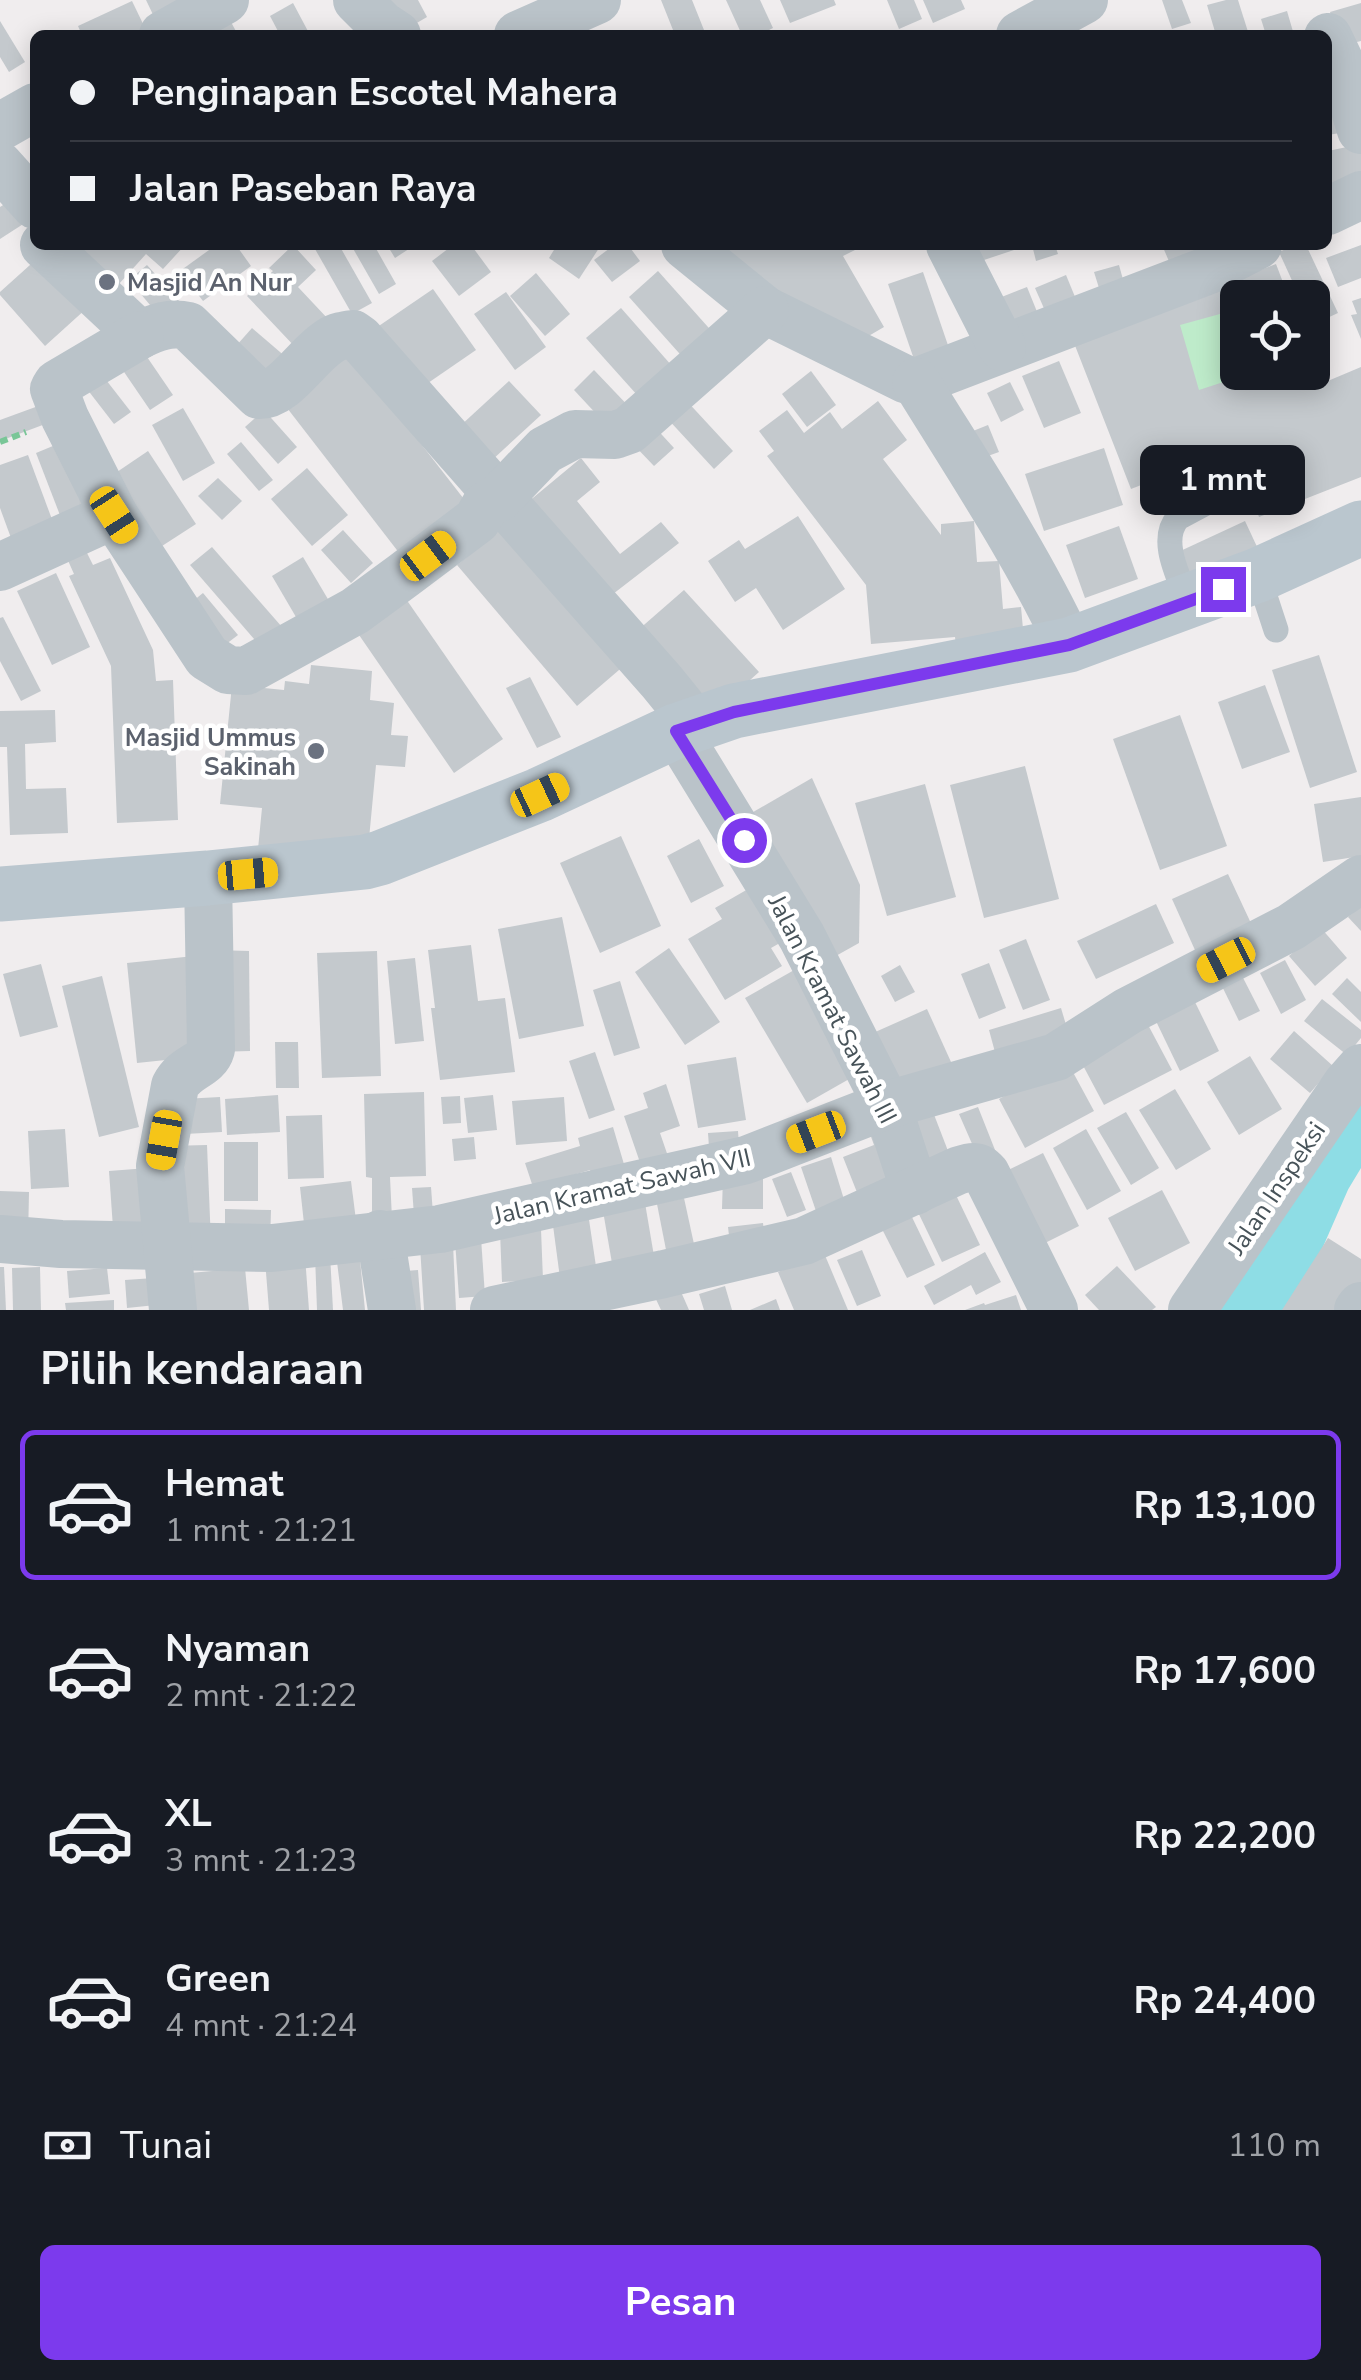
<!DOCTYPE html>
<html lang="id">
<head>
<meta charset="utf-8">
<style>
  :root { --surface:#171b24; --page:#20242c; --text:#f1f3f6; --muted:#9ea1a6; --line:#363941; --accent:#7c3aed }
  body { margin:0; font-family:"Nunito Sans",sans-serif; background:var(--page); color:var(--text); height:100vh; display:flex; flex-direction:column; font-size:38px; white-space:nowrap }
  * { box-sizing:border-box; margin:0 }
  p { font-size:32px; color:var(--muted) }
  .icon { flex:none; width:55px; height:55px; fill:none; stroke:currentColor; stroke-width:2; stroke-linecap:round; stroke-linejoin:round }
  .map { position:relative; height:1310px; overflow:hidden }
  .details { display:flex; flex-direction:column; background:var(--surface); flex:1 }
  .details>* { flex:none }
  .banner { position:absolute; left:30px; top:30px; width:1302px; height:220px; border-radius:15px; box-shadow:0 5px 25px #0003; display:grid; align-content:center; height:220px; padding:0 40px; background:var(--surface) }
  .fabs { position:absolute; left:1220px; top:280px; display:grid; gap:20px }
  .fabs a { display:grid; place-items:center; width:110px; height:110px; border-radius:15px; background:var(--surface); box-shadow:0 5px 25px #0003; font-size:50px }
  .end { position:absolute; width:45px; height:45px; margin:-22px; border:12px solid #7c3aed; background:#fff; box-shadow:0 0 0 5px #fff }
  .from { border-radius:50% }
  .bubble { position:absolute; height:70px; border-radius:15px; background:var(--surface); box-shadow:0 5px 25px #0003; font-size:32px; font-weight:700; line-height:70px; text-align:center }
  .car { position:absolute; width:30px; height:60px; margin:-30px -15px; border-radius:12px; box-shadow:0 0 8px 2px #0007; background:linear-gradient(#f5c518 24%,#345 0 40%,#f5c518 0 76%,#345 0 86%,#f5c518 0) }
  .banner b { display:flex; align-items:center; gap:35px; height:95px; font-size:38px }
  .banner b+b { border-top:2px solid var(--line) }
  .banner i { width:25px; height:25px; background:var(--text) }
  ul { padding:0; list-style:none }
  li { display:flex; align-items:center; gap:30px; height:150px; margin:0 20px 15px; padding:0 20px; border:5px solid transparent; border-radius:15px }
  li div { flex:1 }
  li b { display:block; font-size:38px }
  li em { font-style:normal; font-weight:700 }
  li.on { border-color:var(--accent) }
  li>.icon { width:90px; height:90px; stroke-width:1.5 }
  h2 { padding:0 40px; font-size:45px; line-height:120px }
  .pay { display:flex; align-items:center; gap:25px; height:110px; padding:0 40px; font-size:38px }
  .pay p { margin-inline-start:auto }
  .cta { display:flex; gap:20px; margin-top:auto; padding:20px 40px }
  .cta a { flex:1; height:115px; border-radius:15px; background:var(--accent); color:#fff; font-size:40px; font-weight:700; line-height:115px; text-align:center }
  .map>svg:first-child { display:block }
  .green { fill:#beebca }
  .lines { fill:none; stroke-linecap:round; stroke-linejoin:round }
  .river { stroke:#8edde5; stroke-width:72 }
  .building { fill:#c4c9cd }
  .path { stroke:#79c697; stroke-width:6; stroke-dasharray:8 5; stroke-linecap:butt }
  .service { stroke:#bac3c9; stroke-width:25 }
  .minor { stroke:#bac3c9; stroke-width:48 }
  .secondary { stroke:#bac6ce; stroke-width:55 }
  .route { stroke:#7c3aed; stroke-width:12 }
  .worship-dot { fill:#6b7280; stroke:#fff; stroke-width:4 }
  .labels { text-anchor:middle; stroke-width:9; stroke-linejoin:round; paint-order:stroke }
  .worship-label { font-size:25px; font-weight:bold; fill:#5b616d; stroke:#fff; text-anchor:start }
  .street-label { font-size:25px; fill:#475359; stroke:#fff }
</style>
</head>
<body>
<div class="map">
<svg width="1361" height="1310" viewBox="0 0 1361 1310">
  <rect width="100%" height="100%" fill="#f0edee"/>
  <!-- green -->
  <path class="green" d="M1238,298V372L1280,373L1170,422L1152,312Z"/>
  <g class="lines">
    <!-- river -->
    <path class="river" d="M1256,1310L1316,1173L1361,1098"/>
  </g>
  <!-- building -->
  <g class="building">
    <path d="M146,0H180L157,23Z"/>
    <path d="M378,0H418L427,17L403,31Z"/>
    <path d="M661,0H692L706,35H675Z"/>
    <path d="M726,0H760L773,28L759,35H742Z"/>
    <path d="M780,0H834L836,5L790,23Z"/>
    <path d="M887,0H914L922,19L899,29Z"/>
    <path d="M923,0H961L965,9L933,23Z"/>
    <path d="M1162,0H1182L1191,23L1172,29Z"/>
    <path d="M1226,0H1238L1249,35H1216L1207,5Z"/>
    <path d="M132,1L146,30L134,35H82L78,26Z"/>
    <path d="M293,3L310,35H280L270,16Z"/>
    <path d="M1361,3V41L1340,46L1330,12Z"/>
    <path d="M1287,11L1294,35H1266L1261,19Z"/>
    <path d="M0,21L25,62L9,72L0,57Z"/>
    <path d="M231,22L238,35H209Z"/>
    <path d="M1328,88L1346,132L1328,135Z"/>
    <path d="M1361,144V187L1328,195V151Z"/>
    <path d="M16,197L31,219L0,239V207Z"/>
    <path d="M54,245H185L163,269L146,254L109,295Z"/>
    <path d="M216,245H236L251,266L203,301L180,271Z"/>
    <path d="M293,245L316,270L298,287L329,320L297,349L247,296L273,271L269,268Z"/>
    <path d="M322,245H339L372,303L352,314L315,249Z"/>
    <path d="M351,245H374L396,284L379,294Z"/>
    <path d="M387,245H415L395,258Z"/>
    <path d="M453,245H471L491,272L459,296L432,261Z"/>
    <path d="M557,245H601L579,279L549,258Z"/>
    <path d="M614,245H628L640,261L612,282L594,260Z"/>
    <path d="M722,245H852L855,250L843,256L884,327L860,341L830,340Z"/>
    <path d="M962,245H1016L1017,249L969,265Z"/>
    <path d="M1032,245H1055L1058,254L1036,261Z"/>
    <path d="M1162,245H1222L1174,273Z"/>
    <path d="M1295,245H1306L1338,313L1312,325V298H1300L1279,252Z"/>
    <path d="M1361,245V278L1338,287L1326,258Z"/>
    <path d="M40,256L87,308L45,346L0,295V292Z"/>
    <path d="M1276,264L1289,298H1238V309L1180,325L1199,390L1254,372H1312L1313,358L1323,383L1361,367V477L1259,517L1233,449L1131,489L1074,343Z"/>
    <path d="M147,265L180,302L161,318L129,280Z"/>
    <path d="M1119,265L1127,294L1103,301L1094,272Z"/>
    <path d="M658,271L716,336L687,362L629,297Z"/>
    <path d="M923,272L952,357L917,368L888,284Z"/>
    <path d="M536,273L570,314L545,336L510,296Z"/>
    <path d="M1066,275L1080,309L1050,322L1035,288Z"/>
    <path d="M1027,287L1044,329L1007,344L989,302Z"/>
    <path d="M433,289L476,350L412,394L370,332Z"/>
    <path d="M506,292L546,347L515,370L474,314Z"/>
    <path d="M1361,298V339L1351,315L1357,314L1352,301Z"/>
    <path d="M621,308L672,366L638,396L586,338Z"/>
    <path d="M252,328L294,364L278,382L236,346Z"/>
    <path d="M145,354L173,395L150,410L122,369Z"/>
    <path d="M351,354L467,503L400,554L284,404Z"/>
    <path d="M1059,361L1081,413L1044,428L1022,376Z"/>
    <path d="M594,370L635,413L614,433L574,390Z"/>
    <path d="M811,371L836,405L807,427L782,394Z"/>
    <path d="M103,376L131,412L114,424L87,389Z"/>
    <path d="M509,381L541,415L491,461L459,427Z"/>
    <path d="M1010,382L1024,410L1001,422L987,393Z"/>
    <path d="M684,398L733,451L714,469L665,416Z"/>
    <path d="M878,401L907,440L883,459L941,535V524L974,521L977,562L999,561L1003,609L1021,607L1024,640L956,646L955,637L871,644L866,585L767,456L774,451L759,431L787,410L804,433L830,412L842,429Z"/>
    <path d="M41,405L48,423L0,441V420Z"/>
    <path d="M183,408L215,463L183,481L152,425Z"/>
    <path d="M264,410L297,447L278,464L245,427Z"/>
    <path d="M652,424L674,448L654,466L632,443Z"/>
    <path d="M988,425L999,452L968,463L958,437Z"/>
    <path d="M65,441L93,511L63,523L36,453Z"/>
    <path d="M241,442L273,480L259,491L227,454Z"/>
    <path d="M1104,448L1123,505L1044,531L1025,474Z"/>
    <path d="M148,451L196,524L162,546L114,474Z"/>
    <path d="M28,455L53,522L11,538L0,508V465Z"/>
    <path d="M581,458L600,482L577,501L620,554L661,522L679,543L613,594L522,507Z"/>
    <path d="M307,468L348,515L312,546L271,499Z"/>
    <path d="M218,478L242,501L222,520L198,496Z"/>
    <path d="M798,516L845,589L783,630L756,588L735,602L708,561L739,540L745,549Z"/>
    <path d="M1245,521L1259,551L1190,583L1176,553Z"/>
    <path d="M507,524L626,664L577,706L457,565Z"/>
    <path d="M1119,526L1138,579L1085,598L1066,545Z"/>
    <path d="M343,530L373,563L351,583L321,550Z"/>
    <path d="M84,547L93,565L110,558L153,650L156,681L173,680L178,820L117,823L111,666L69,576L74,574L66,556Z"/>
    <path d="M212,547L282,627L260,646L190,565Z"/>
    <path d="M303,557L335,611L303,629L272,576Z"/>
    <path d="M56,573L90,647L52,665L17,591Z"/>
    <path d="M684,590L759,672L712,714L637,631Z"/>
    <path d="M203,593L238,635L217,651L183,609Z"/>
    <path d="M406,599L503,739L454,773L357,632Z"/>
    <path d="M3,617L41,691L21,701L0,661V618Z"/>
    <path d="M1319,655L1357,772L1310,788L1272,670Z"/>
    <path d="M311,665L372,671L370,700L394,703L391,735L408,736L405,767L376,765L367,860L258,849L262,808L220,804L232,685L284,690L285,681L309,684Z"/>
    <path d="M530,677L561,737L537,748L506,688Z"/>
    <path d="M1265,685L1290,752L1242,769L1218,702Z"/>
    <path d="M55,710L56,742L25,744L26,789L66,788L68,833L10,835L7,747H0V711Z"/>
    <path d="M1180,715L1227,846L1160,870L1113,739Z"/>
    <path d="M1025,766L1059,899L984,918L950,785Z"/>
    <path d="M812,778L860,885L859,943L834,957L748,815Z"/>
    <path d="M925,784L956,897L887,916L855,803Z"/>
    <path d="M1361,797V856L1323,862L1314,804Z"/>
    <path d="M621,836L661,926L600,953L560,863Z"/>
    <path d="M699,839L724,886L691,903L667,856Z"/>
    <path d="M1228,874L1256,934L1199,959L1172,899Z"/>
    <path d="M762,881L794,935L771,948L782,966L725,1000L688,939L722,919L715,908Z"/>
    <path d="M1156,904L1174,943L1096,979L1077,941Z"/>
    <path d="M1361,906V931L1348,917Z"/>
    <path d="M562,917L584,1026L519,1039L498,929Z"/>
    <path d="M1321,928L1347,958L1315,986L1289,956Z"/>
    <path d="M1026,939L1050,1000L1023,1010L999,950Z"/>
    <path d="M471,945L478,1001L505,998L515,1072L440,1080L431,1008H435L428,950Z"/>
    <path d="M669,948L720,1022L685,1045L635,972Z"/>
    <path d="M214,950L249,951L250,1051L216,1052Z"/>
    <path d="M377,951L381,1076L322,1078L317,953Z"/>
    <path d="M194,956L204,1056L137,1063L127,963Z"/>
    <path d="M415,958L424,1041L395,1044L387,961Z"/>
    <path d="M1285,960L1306,1000L1281,1014L1260,973Z"/>
    <path d="M989,963L1006,1008L979,1019L961,974Z"/>
    <path d="M41,964L58,1027L20,1037L3,974Z"/>
    <path d="M900,965L915,992L895,1002L881,976Z"/>
    <path d="M1238,968L1260,1011L1239,1021L1218,978Z"/>
    <path d="M796,969L858,1074L807,1103L745,998Z"/>
    <path d="M102,976L139,1127L99,1137L62,986Z"/>
    <path d="M1347,978L1361,992V1022L1332,994Z"/>
    <path d="M620,981L640,1048L614,1056L593,990Z"/>
    <path d="M1193,998L1219,1051L1180,1071L1154,1017Z"/>
    <path d="M1322,999L1361,1030V1038L1347,1055L1304,1021Z"/>
    <path d="M1061,1008L1072,1045L999,1067L989,1030Z"/>
    <path d="M927,1009L956,1073L902,1097L873,1033Z"/>
    <path d="M1146,1021L1172,1070L1104,1105L1078,1056Z"/>
    <path d="M1294,1031L1333,1066L1310,1093L1270,1059Z"/>
    <path d="M275,1042H298L299,1088H276Z"/>
    <path d="M595,1052L615,1110L589,1119L569,1061Z"/>
    <path d="M1250,1056L1282,1109L1239,1135L1207,1082Z"/>
    <path d="M736,1057L746,1120L698,1128L687,1065Z"/>
    <path d="M1068,1063L1094,1111L1025,1148L999,1099Z"/>
    <path d="M666,1084L680,1126L660,1133L672,1168L645,1177L624,1116L648,1108L643,1093Z"/>
    <path d="M1175,1089L1211,1149L1176,1170L1139,1110Z"/>
    <path d="M424,1092L426,1176L390,1177L392,1219H372V1178L366,1177L364,1094Z"/>
    <path d="M278,1095L280,1132L227,1135L225,1099Z"/>
    <path d="M493,1095L497,1130L468,1133L464,1098Z"/>
    <path d="M460,1096L461,1123L443,1124L441,1097Z"/>
    <path d="M220,1097L222,1132L185,1134L183,1099Z"/>
    <path d="M564,1097L567,1141L516,1145L512,1101Z"/>
    <path d="M978,1107L997,1155L980,1162L959,1114Z"/>
    <path d="M933,1112L955,1169L928,1179L907,1123Z"/>
    <path d="M1126,1112L1159,1168L1131,1185L1097,1128Z"/>
    <path d="M322,1115L324,1178L288,1179L286,1116Z"/>
    <path d="M613,1127L626,1171L593,1181L590,1170L533,1187L525,1163L580,1146L578,1138Z"/>
    <path d="M889,1127L893,1199L864,1210L843,1157L874,1145L870,1134Z"/>
    <path d="M65,1129L69,1187L31,1189L28,1131Z"/>
    <path d="M1086,1129L1121,1191L1087,1210L1053,1148Z"/>
    <path d="M738,1131L740,1159L710,1161L708,1133Z"/>
    <path d="M474,1137L476,1159L454,1161L452,1139Z"/>
    <rect x="224" y="1142" width="34" height="59"/>
    <path d="M207,1145L211,1243L172,1244L168,1146Z"/>
    <path d="M1043,1153L1079,1226L1039,1246L1002,1173Z"/>
    <path d="M831,1157L846,1206L817,1214L801,1167Z"/>
    <path d="M148,1168L152,1225L113,1228L109,1171Z"/>
    <path d="M791,1172L806,1210L787,1217L772,1179Z"/>
    <path d="M723,1175L763,1176V1209H722Z"/>
    <path d="M351,1181L358,1236L306,1242L300,1187Z"/>
    <path d="M431,1187L434,1228L415,1229L412,1188Z"/>
    <path d="M1162,1190L1190,1243L1135,1271L1108,1218Z"/>
    <path d="M0,1191L29,1192L28,1239H0Z"/>
    <path d="M954,1191L980,1245L942,1262L916,1208Z"/>
    <path d="M684,1198L697,1258L669,1265L657,1204Z"/>
    <path d="M645,1203L655,1262L613,1269L603,1211Z"/>
    <path d="M225,1209L271,1210L270,1242L225,1241Z"/>
    <path d="M588,1213L597,1273L560,1278L552,1218Z"/>
    <path d="M911,1215L935,1265L907,1278L882,1229Z"/>
    <path d="M763,1223L766,1249L731,1253L728,1227Z"/>
    <path d="M541,1229L543,1280L502,1282L500,1231Z"/>
    <path d="M481,1238L485,1296L459,1298L455,1240Z"/>
    <path d="M1328,1238L1361,1259V1295L1351,1310H1282Z"/>
    <path d="M453,1244L456,1310H424L420,1246Z"/>
    <path d="M862,1250L881,1296L857,1306L837,1260Z"/>
    <path d="M985,1252L1001,1282L976,1295L971,1285L934,1305L924,1286Z"/>
    <path d="M824,1253L848,1310H794L778,1272Z"/>
    <path d="M330,1254L333,1310H317L315,1255Z"/>
    <path d="M305,1256L309,1310H269L265,1260Z"/>
    <path d="M360,1260L365,1310H343L337,1262Z"/>
    <path d="M1117,1266L1156,1307L1152,1310H1099L1085,1295Z"/>
    <path d="M0,1267H4L6,1310H0Z"/>
    <path d="M40,1267L41,1310H13L12,1268Z"/>
    <path d="M107,1268L110,1294L69,1298L67,1271Z"/>
    <path d="M245,1268L249,1310H182L179,1274Z"/>
    <path d="M418,1270L421,1310H395L392,1272Z"/>
    <path d="M154,1278L156,1305L127,1308L125,1280Z"/>
    <path d="M678,1285L689,1310H661L654,1295Z"/>
    <path d="M725,1286L732,1310H704L699,1294Z"/>
    <path d="M1016,1295L1021,1310H965L984,1303L985,1305Z"/>
    <path d="M776,1299L780,1310H750Z"/>
    <path d="M114,1300V1310H66L65,1303Z"/>
  </g>
  <g class="lines">
    <!-- path -->
    <path class="path" d="M0,442L26,432"/>
    <!-- service -->
    <g class="service">
      <path d="M1258,575L1276,630"/>
      <path d="M1188,602C1180,579 1158,540 1178,518L1236,487"/>
    </g>
    <!-- minor -->
    <g class="minor">
      <path d="M357,0L382,25L397,35"/>
      <path d="M163,35L225,0"/>
      <path d="M518,35L597,0"/>
      <path d="M1020,35L1084,0"/>
      <path d="M1328,37L1341,64L1361,130"/>
      <path d="M0,127L35,107"/>
      <path d="M0,166L35,205"/>
      <path d="M1328,211L1361,195"/>
      <path d="M44,245L140,335C156,327 170,322 188,326L259,395C284,396 308,354 330,341C337,336 345,335 353,334L360,339L662,682L696,724"/>
      <path d="M685,245L765,310L905,379L916,382L1209,270L1258,245"/>
      <path d="M950,245L1002,347"/>
      <path d="M916,382C969,468 1026,553 1069,645"/>
      <path d="M114,515L65,418L54,389L57,384L140,335"/>
      <path d="M0,567L114,515L207,657L228,670L246,671L355,611L404,575L477,520L485,506L500,497L545,450L575,434L615,435L629,430L765,310"/>
      <path d="M676,731L802,937L887,1105L915,1191"/>
      <path d="M380,1234L392,1310"/>
      <path d="M0,1239L61,1244L272,1248L440,1229L746,1160L887,1105L1056,1057L1128,1011L1291,927L1361,879"/>
      <path d="M173,1310L160,1166L175,1086C185,1066 206,1067 211,1049L208,878"/>
      <path d="M494,1310L664,1274L804,1241L957,1171C969,1167 977,1163 986,1174L1054,1310"/>
      <path d="M1192,1310L1346,1085L1361,1068"/>
      <path d="M1358,1310L1361,1306"/>
    </g>
    <!-- secondary -->
    <path class="secondary" d="M0,894L208,878L365,862L380,858L539,795L676,731L734,711L1069,645L1258,575L1361,528"/>
  </g>
  <g class="lines">
    <!-- route -->
    <path class="route" d="M744,840L676,731L734,712L1069,645L1223,589"/>
  </g>
  <!-- markers -->
  <g class="worship-dot">
    <circle cx="107" cy="282" r="10"/>
    <circle cx="316" cy="751" r="10"/>
  </g>
  <g class="labels">
    <!-- worship labels -->
    <g class="worship-label">
      <text x="127" y="291">Masjid An Nur</text>
      <text x="296" y="746" text-anchor="end">Masjid Ummus<tspan x="296" dy="29">Sakinah</tspan></text>
    </g>
    <!-- street labels -->
    <g class="street-label">
      <text transform="translate(833 1009) rotate(63)" y="9">Jalan Kramat Sawah III</text>
      <text transform="translate(622 1186) rotate(-13)" y="9">Jalan Kramat Sawah VII</text>
      <text transform="translate(1276 1188) rotate(-56)" y="9">Jalan Inspeksi</text>
    </g>
  </g>
</svg>
<div class="fabs">
<a><svg class="icon" aria-label="locate" viewBox="0 0 24 24"><circle cx="12" cy="12" r="6"/><path d="M12 2v4M12 18v4M2 12h4M18 12h4"/></svg></a>
</div>
<i class="end from" style="left:744px;top:840px"></i>
<i class="end" style="left:1223px;top:589px"></i>
<div class="bubble" style="left:1140px;top:445px;width:165px">1 mnt</div>
<i class="car" style="left:114px;top:515px;rotate:147deg"></i>
<i class="car" style="left:428px;top:556px;rotate:53deg"></i>
<i class="car" style="left:540px;top:795px;rotate:65deg"></i>
<i class="car" style="left:248px;top:874px;rotate:85deg"></i>
<i class="car" style="left:1226px;top:960px;rotate:243deg"></i>
<i class="car" style="left:816px;top:1132px;rotate:249deg"></i>
<i class="car" style="left:164px;top:1140px;rotate:190deg"></i>
<div class="banner">
<b><i class="from"></i>Penginapan Escotel Mahera</b>
<b><i></i>Jalan Paseban Raya</b>
</div>
</div>
<section class="details">
<h2>Pilih kendaraan</h2>
<ul>
<li class="on"><svg class="icon" aria-label="car" viewBox="0 0 24 24"><path d="M5 17H2v-5l4-1 3-4h7l3 4 3 1v5h-3M9 17h6M6 11h13"/><circle cx="7" cy="17" r="2"/><circle cx="17" cy="17" r="2"/></svg><div><b>Hemat</b><p>1 mnt · 21:21</p></div><em>Rp 13,100</em></li>
<li><svg class="icon" aria-label="car" viewBox="0 0 24 24"><path d="M5 17H2v-5l4-1 3-4h7l3 4 3 1v5h-3M9 17h6M6 11h13"/><circle cx="7" cy="17" r="2"/><circle cx="17" cy="17" r="2"/></svg><div><b>Nyaman</b><p>2 mnt · 21:22</p></div><em>Rp 17,600</em></li>
<li><svg class="icon" aria-label="car" viewBox="0 0 24 24"><path d="M5 17H2v-5l4-1 3-4h7l3 4 3 1v5h-3M9 17h6M6 11h13"/><circle cx="7" cy="17" r="2"/><circle cx="17" cy="17" r="2"/></svg><div><b>XL</b><p>3 mnt · 21:23</p></div><em>Rp 22,200</em></li>
<li><svg class="icon" aria-label="car" viewBox="0 0 24 24"><path d="M5 17H2v-5l4-1 3-4h7l3 4 3 1v5h-3M9 17h6M6 11h13"/><circle cx="7" cy="17" r="2"/><circle cx="17" cy="17" r="2"/></svg><div><b>Green</b><p>4 mnt · 21:24</p></div><em>Rp 24,400</em></li>
</ul>
<div class="pay"><svg class="icon" aria-label="cash" viewBox="0 0 24 24"><path d="M3 7h18v10H3z"/><circle cx="12" cy="12" r="2"/></svg>Tunai<p>110 m</p></div>
<div class="cta"><a>Pesan</a></div>
</section>
</body>
</html>
